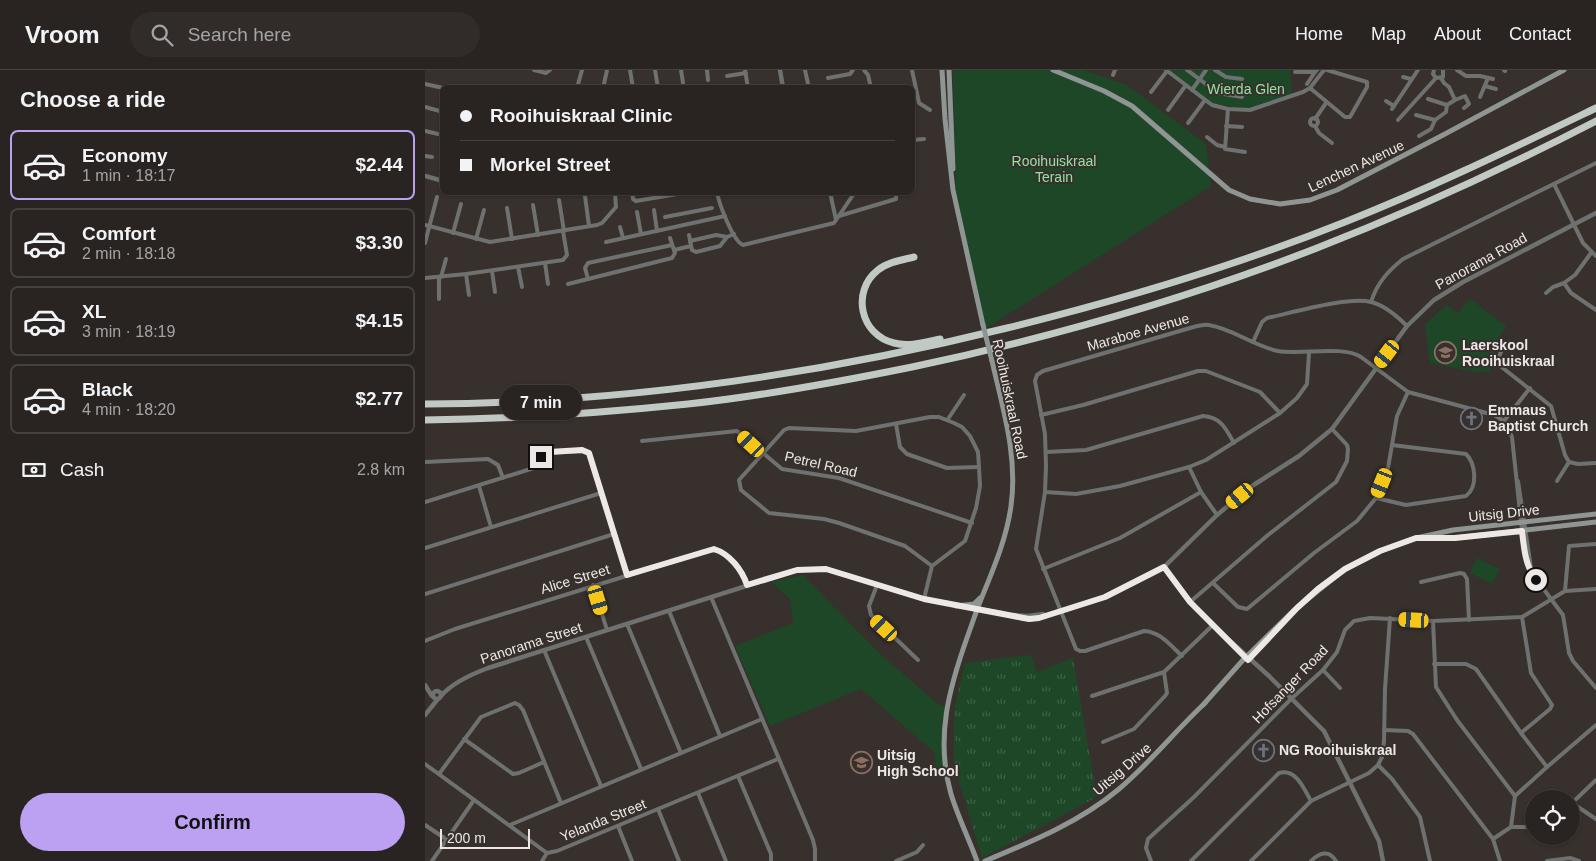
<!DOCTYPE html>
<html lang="en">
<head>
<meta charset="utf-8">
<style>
  :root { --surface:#292421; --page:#312c2a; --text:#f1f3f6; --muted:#a5a4a5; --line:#45413f; --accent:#bca0f2 }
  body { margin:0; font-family:Helvetica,sans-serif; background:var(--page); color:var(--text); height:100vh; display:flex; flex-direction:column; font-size:19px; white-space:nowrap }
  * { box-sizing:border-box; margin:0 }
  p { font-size:16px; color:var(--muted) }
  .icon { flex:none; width:28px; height:28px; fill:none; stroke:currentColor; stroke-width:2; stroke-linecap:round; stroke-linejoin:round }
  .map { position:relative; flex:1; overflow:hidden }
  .details { display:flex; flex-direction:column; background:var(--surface); width:425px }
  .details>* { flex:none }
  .banner { position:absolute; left:15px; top:15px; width:475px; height:110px; border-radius:8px; box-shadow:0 1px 4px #0004,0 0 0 1px var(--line); display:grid; align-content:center; height:110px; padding:0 20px; background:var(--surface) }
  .buttons { position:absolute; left:1100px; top:720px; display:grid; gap:10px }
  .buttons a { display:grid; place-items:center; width:55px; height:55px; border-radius:50%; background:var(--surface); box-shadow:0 1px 4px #0004,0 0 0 1px var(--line); font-size:25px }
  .scale { position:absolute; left:15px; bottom:12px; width:90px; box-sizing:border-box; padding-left:5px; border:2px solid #ede8e6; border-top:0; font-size:14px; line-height:18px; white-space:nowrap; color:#ede8e6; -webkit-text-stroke:4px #37302c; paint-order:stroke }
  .end { position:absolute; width:22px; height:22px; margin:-11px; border:6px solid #ede8e6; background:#111; box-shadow:0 0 0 2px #111 }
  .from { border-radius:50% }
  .bubble { position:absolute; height:35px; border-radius:18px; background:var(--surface); box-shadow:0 1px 4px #0004,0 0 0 1px var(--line); font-size:16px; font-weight:600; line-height:35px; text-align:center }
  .car { position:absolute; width:15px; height:30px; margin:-15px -8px; border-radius:6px; box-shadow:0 0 4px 1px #0007; background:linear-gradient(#f5c518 24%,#345 0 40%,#f5c518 0 76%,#345 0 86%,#f5c518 0) }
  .banner b { display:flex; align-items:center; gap:18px; height:48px; font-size:19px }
  .banner b+b { border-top:1px solid var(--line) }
  .banner i { width:12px; height:12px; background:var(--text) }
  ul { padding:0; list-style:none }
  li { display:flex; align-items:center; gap:15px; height:70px; margin:0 10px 8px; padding:0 10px; border:2px solid var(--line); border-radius:8px }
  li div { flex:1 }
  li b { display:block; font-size:19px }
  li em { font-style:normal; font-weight:600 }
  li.current { border-color:var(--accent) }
  li>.icon { width:45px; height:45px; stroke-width:1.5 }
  h2 { padding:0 20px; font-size:22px; line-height:60px }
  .pay { display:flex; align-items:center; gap:12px; height:55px; padding:0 20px; font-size:19px }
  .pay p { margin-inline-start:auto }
  .button { display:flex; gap:10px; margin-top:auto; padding:10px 20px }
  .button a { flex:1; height:58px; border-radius:30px; background:var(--accent); color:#111; font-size:20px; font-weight:600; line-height:58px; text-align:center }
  header { display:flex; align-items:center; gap:30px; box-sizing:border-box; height:70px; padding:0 25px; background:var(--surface); border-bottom:1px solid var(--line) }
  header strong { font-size:24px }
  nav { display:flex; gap:28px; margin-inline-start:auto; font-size:18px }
  .search { width:350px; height:45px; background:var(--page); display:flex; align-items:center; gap:12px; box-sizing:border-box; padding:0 18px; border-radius:28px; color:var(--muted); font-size:19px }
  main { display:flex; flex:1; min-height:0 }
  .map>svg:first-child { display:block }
  .grass { fill:url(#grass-tufts) }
  .park { fill:#1e4728 }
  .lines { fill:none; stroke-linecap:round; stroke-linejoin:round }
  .minor { stroke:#6e716f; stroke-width:4 }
  .tertiary { stroke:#6e716f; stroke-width:4.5 }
  .secondary { stroke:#8f9592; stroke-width:5 }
  .motorway { stroke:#c0c9c4; stroke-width:7 }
  .secondary-bridge { stroke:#8f9592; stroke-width:5 }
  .route { stroke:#ede8e6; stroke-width:6 }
  .labels { text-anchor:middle; stroke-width:4; stroke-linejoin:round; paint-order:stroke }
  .park-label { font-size:14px; fill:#91e2a1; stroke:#37302c }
  .street-label { font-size:14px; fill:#ede8e6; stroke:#37302c }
  .poi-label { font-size:14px; font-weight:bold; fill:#ede8e6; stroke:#37302c; text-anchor:start }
</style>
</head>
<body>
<header>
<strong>Vroom</strong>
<div class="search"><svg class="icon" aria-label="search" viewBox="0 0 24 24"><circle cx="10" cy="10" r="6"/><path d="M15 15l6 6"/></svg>Search here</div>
<nav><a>Home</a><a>Map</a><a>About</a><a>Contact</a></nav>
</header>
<main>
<section class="details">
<h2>Choose a ride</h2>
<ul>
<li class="current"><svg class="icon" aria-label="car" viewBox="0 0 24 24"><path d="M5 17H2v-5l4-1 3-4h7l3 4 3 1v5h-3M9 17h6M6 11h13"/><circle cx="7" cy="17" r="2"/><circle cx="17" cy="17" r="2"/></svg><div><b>Economy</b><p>1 min · 18:17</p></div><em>$2.44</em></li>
<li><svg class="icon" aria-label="car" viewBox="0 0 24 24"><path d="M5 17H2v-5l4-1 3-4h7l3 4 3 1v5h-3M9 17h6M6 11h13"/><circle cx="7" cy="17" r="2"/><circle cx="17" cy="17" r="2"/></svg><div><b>Comfort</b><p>2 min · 18:18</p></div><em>$3.30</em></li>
<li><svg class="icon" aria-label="car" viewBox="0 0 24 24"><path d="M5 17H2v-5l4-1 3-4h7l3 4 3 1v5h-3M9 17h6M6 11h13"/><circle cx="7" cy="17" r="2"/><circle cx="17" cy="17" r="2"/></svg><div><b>XL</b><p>3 min · 18:19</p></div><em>$4.15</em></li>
<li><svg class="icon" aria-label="car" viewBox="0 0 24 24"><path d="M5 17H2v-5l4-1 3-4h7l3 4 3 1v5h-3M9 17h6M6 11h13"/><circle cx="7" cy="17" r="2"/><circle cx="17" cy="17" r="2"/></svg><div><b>Black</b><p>4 min · 18:20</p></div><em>$2.77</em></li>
</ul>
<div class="pay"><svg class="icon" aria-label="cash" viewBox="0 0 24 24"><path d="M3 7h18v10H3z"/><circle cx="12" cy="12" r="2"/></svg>Cash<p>2.8 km</p></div>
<div class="button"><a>Confirm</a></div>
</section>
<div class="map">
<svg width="1171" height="791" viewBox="0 0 1171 791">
  <defs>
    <pattern id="grass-tufts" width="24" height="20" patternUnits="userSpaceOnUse" patternTransform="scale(1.25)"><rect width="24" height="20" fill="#1e4728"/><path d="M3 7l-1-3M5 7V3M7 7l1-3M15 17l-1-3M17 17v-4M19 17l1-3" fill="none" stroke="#3f6247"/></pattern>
  </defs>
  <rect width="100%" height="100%" fill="#37302c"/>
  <!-- grass -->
  <path class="grass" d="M606,585L612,602L648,588L672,727L557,788L529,695V641L540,593Z"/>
  <!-- park -->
  <g class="park">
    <path d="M528,0H659L702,15L781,74L786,116L560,259L531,123Z"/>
    <path d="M743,0H865L867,24L824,39L788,34Z"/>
    <path d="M1045,229L1081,256L1072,271L1064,303L1055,301L1054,303L1005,293L1000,254L1022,235L1033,243Z"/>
    <path d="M1052,488L1075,499L1067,514L1045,503Z"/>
    <path d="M378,505L455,584L512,633L521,637L519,696L512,704L509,682L436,619L345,656L310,576L368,553L365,529L346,512Z"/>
  </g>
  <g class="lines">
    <!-- minor -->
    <g class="minor">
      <path d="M109,0L121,3L125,0"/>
      <path d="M205,0L208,18"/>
      <path d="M230,0L233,18"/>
      <path d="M256,0L258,13"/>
      <path d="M282,0L283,10"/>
      <path d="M320,0L323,18"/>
      <path d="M380,0L384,18"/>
      <path d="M439,0L443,5L446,18"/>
      <path d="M487,0L494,33L505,40"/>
      <path d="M741,0L787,35L803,39L825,40L878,22L885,18L899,0"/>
      <path d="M762,0L793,23L817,27"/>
      <path d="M790,0L801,7L817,9"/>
      <path d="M1009,0L1008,4L1011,8"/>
      <path d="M1032,0L1041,6H1055L1068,9"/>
      <path d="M1079,0L1080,1"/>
      <path d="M870,2H890L892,0"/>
      <path d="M688,5L690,0"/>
      <path d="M302,6L321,3"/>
      <path d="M978,7L986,9"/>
      <path d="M403,8L425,4L428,0"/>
      <path d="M0,14L18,18"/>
      <path d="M179,14L182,0"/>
      <path d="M882,14L890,2"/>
      <path d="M1060,16L1071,19"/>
      <path d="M344,17V18"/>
      <path d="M152,18L157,0"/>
      <path d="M435,18L445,16"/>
      <path d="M885,18L920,47H925L942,17V12L902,0"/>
      <path d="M767,20L781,0"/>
      <path d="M726,22L742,1"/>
      <path d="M1055,27L1063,8"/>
      <path d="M1003,29L1022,35"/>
      <path d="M1030,30L1040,26L1044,34L1039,38"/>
      <path d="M961,31L969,36"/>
      <path d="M0,37L18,42"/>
      <path d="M803,39L800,79L820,82"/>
      <path d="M967,39L993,0"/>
      <path d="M743,40L761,15"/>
      <path d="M991,45L1010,50"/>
      <circle cx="889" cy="52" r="4"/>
      <path d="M890,49L901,33"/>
      <path d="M973,50L1011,8L1018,7V0"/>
      <path d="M763,53L780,30"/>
      <path d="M801,56L817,57"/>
      <path d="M890,56L894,63L907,73"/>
      <path d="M0,61L13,64"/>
      <path d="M994,66L1006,59L1010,50L1021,42L1022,35L1030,30L1024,17L1019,13L1016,8"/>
      <path d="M782,67L792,75L800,77"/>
      <path d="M488,70L499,69"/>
      <path d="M0,86L7,87"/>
      <path d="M1129,114L1158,173L1171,186"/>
      <path d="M207,122L208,129L211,131L264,122"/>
      <path d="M292,122C294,134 308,171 318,175L409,153L430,122"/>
      <path d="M405,122L411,150"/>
      <path d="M442,123L443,122"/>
      <path d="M160,126L164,156"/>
      <path d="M134,130L139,161"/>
      <path d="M108,135L113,165"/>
      <path d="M82,138L87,169"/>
      <path d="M229,140L232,161"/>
      <path d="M212,142L216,164"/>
      <path d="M414,146L471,129V122"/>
      <path d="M240,147L287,138"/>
      <path d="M0,155L65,172L172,155L177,153L191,137L190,124"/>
      <path d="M195,157L198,168"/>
      <path d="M28,163L36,134"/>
      <path d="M264,165L267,180L271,182L295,176L302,167"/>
      <path d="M51,169L59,140"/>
      <path d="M265,171L291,165L302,167L309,164"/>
      <path d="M181,172L300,146"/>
      <path d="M0,173L12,127"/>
      <path d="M249,180L266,176"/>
      <path d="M1166,183L1150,205L1139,213L1146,223L1171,240"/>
      <path d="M120,193L123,214"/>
      <path d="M93,197L97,217"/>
      <path d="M67,201L70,222"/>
      <path d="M41,204L44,225"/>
      <path d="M14,207V229"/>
      <path d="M16,207L21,189"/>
      <path d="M0,208L41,204L138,190L142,185L138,161"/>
      <path d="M163,209L160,198L163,193L247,175"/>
      <path d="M143,214L247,188L250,183L245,168"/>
      <path d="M1121,223L1128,217L1139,213"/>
      <path d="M946,232C952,213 963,201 978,189L1171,93"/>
      <path d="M828,272L837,252L842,248C866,243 924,226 946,232C959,235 973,247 982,256"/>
      <path d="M1077,280L1073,288L1074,295L1126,336L1140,385L1144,392L1153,394L1171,393"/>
      <path d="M616,345L658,335L773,301H781L835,322L855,343"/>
      <path d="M523,349L539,325"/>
      <path d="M1079,351L1105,318"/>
      <path d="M471,354L475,377L482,384L522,398L554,397"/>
      <path d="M217,371L312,361L357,399L414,408L547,453"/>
      <path d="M621,382L661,380L778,346C796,347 801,359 809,373"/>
      <path d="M0,392L63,389L73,395L78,408"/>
      <path d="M764,397L776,422L792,445"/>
      <path d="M1093,411L1106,498"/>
      <path d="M1132,411L1144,392"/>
      <path d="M54,416L66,457"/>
      <path d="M620,422L651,424L695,416L764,397L781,390L855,343L872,328L882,314L884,283"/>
      <path d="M951,428L981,435L1041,426C1053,417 1051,394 1041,384L967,375"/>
      <path d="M0,432L112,397L116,387L120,383L160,381L165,385L203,505"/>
      <path d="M0,478L176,423"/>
      <path d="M618,499L695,468L776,422"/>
      <path d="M996,512L1035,503L1039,504L1042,509L1044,550"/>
      <path d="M788,513L813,537L822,539L889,483L932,451L951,428L963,398L972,346L983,322"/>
      <path d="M168,515L182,560"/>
      <path d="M452,515L444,536L446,545L493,590"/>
      <path d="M1140,521L1171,519"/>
      <path d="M0,524L189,464"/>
      <path d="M286,527L388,770L390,779V791"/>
      <path d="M499,529L507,496L540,471L551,438L555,416L554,397L553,382L545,366L537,357L529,353L514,347H505L431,361L364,358L359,360L314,410L316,420L344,443L399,449L414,453L480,476L507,496"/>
      <path d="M765,532L843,465L911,412L922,391L923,379L922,375L907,359"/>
      <path d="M244,541L295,666"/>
      <path d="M1008,551L1011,617L1032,650L1090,726"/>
      <path d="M202,554L256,683"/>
      <path d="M161,567L216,699"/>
      <path d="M0,571L30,559L285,480L295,481L315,499L322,515"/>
      <path d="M119,580L176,716"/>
      <path d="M757,586C745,575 736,562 719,561L660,581H655L651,579L611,479L620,422L621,396L620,364L610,311L612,305L618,301L765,258C772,256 778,254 784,255C808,259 829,276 853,281C877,285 917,275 936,287L983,322L1069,345L1079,351L1087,367L1097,461L1101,489L1105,501L1138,545L1144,583L1148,591L1171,618"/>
      <path d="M1009,594H1041L1051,599L1096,663L1122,697"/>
      <path d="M898,600L915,618"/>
      <path d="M667,626L739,602L788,555"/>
      <path d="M959,660L983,661L988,664L1068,769L1075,791"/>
      <path d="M1096,663L1125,639L1127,635L1106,603L1097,547"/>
      <path d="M39,669L88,704L94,703L119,692"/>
      <path d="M678,672L709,659L740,626L742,623L739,602"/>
      <path d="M0,694L122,783L132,781L353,689"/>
      <path d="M953,695L967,709L995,747L1005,791"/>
      <path d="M14,704L56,647L90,633L94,635L98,640L136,733"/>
      <path d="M313,706L346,784V791"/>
      <path d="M273,723L301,791"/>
      <path d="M1147,733L1171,749"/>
      <path d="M1146,734L1171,710"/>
      <path d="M233,739L254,791"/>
      <path d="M0,755L21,769"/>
      <path d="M85,755L337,649"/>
      <path d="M193,756L207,791"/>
      <path d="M1086,757H1109"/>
      <path d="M1068,769L1086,757L1090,726L1122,697L1171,655"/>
      <path d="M7,791L49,730"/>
      <path d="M117,791L122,783"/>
      <path d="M471,791L492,782L498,775"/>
      <path d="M726,791L721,778L723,769L769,727L866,629L898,600L912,582L920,560L929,551L945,548L1008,551L1097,547L1140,521L1144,476L1171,474"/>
      <path d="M766,791L854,703C871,698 879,719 886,731"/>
      <path d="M826,791L886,731L944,703L953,695L957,687L959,671L960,619L965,548"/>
      <path d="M886,791C894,783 904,779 911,791"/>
      <path d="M1122,791L1145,788L1154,791"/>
    </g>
    <!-- tertiary -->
    <g class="tertiary">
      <path d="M355,0L358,18"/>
      <path d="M0,106L18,111"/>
      <path d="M62,122H76"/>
      <path d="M739,497L765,532L794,561L844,606L899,661L954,771L958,791"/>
      <path d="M575,543L598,549L614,548L680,527L739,497L792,445L827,416L874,386L907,359L982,256L1009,230L1038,212L1171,143"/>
      <path d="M589,545L603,546L618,544"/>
      <path d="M0,615L7,626"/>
      <circle cx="12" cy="625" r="4"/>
      <path d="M16,626C27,613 47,604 63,598L372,500L401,499L499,529L576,543"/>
      <path d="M0,645L12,630"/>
    </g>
    <!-- secondary -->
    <g class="secondary">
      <path d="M517,0L520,49L528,120L558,255"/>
      <path d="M524,0L528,99"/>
      <path d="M628,0L679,21L707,36L804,120L825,129L855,134L885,130L912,120L1020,64L1139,0"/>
      <path d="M1002,468H1030L1171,452"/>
      <path d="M531,536L549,534L555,528"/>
      <path d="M778,635L818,590L868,541L920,499L955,481L991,468L1028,460L1171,444"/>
      <path d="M552,791C544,769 533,747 526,724C510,668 524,618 543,565C548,551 553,536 559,522C570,495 582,466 586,436C593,387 578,339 567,291"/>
      <path d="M560,791C606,772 655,752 694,719C725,693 750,661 780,633"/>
    </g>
    <!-- motorway -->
    <g class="motorway">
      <path d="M489,187C477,190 463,192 453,200C426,221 435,265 469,273C484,277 500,272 515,269"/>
      <path d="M0,334C196,333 392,305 582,258C696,230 810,196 920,152C1006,118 1088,78 1171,38"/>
      <path d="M0,350C88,349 176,343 263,334C338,326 413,312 487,297C624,268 761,229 892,178C987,141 1080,98 1171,51"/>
    </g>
    <!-- secondary-bridge -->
    <path class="secondary-bridge" d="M558,255L567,291"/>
  </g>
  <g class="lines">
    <!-- route -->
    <path class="route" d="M116,387L119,384L124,382L157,380L164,383L202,505L289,479C305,484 317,500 322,515L372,500L401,499L499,529L604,549L614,548L680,527L739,497L765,532L823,590L872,538L893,519L920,499L955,481L991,468H1030L1097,461C1099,478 1100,495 1111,510"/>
  </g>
  <!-- icons -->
  <defs>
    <symbol id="school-ring" viewBox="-11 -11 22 22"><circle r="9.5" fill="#37302c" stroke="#8d6e63" stroke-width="1.5"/><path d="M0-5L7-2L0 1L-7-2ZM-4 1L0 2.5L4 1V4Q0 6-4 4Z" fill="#8d6e63"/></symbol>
    <symbol id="church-ring" viewBox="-11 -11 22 22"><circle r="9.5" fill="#37302c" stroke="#6b7280" stroke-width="1.5"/><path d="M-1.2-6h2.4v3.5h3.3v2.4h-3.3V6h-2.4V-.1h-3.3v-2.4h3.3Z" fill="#6b7280"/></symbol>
  </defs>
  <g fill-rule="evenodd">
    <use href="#school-ring" x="1008" y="270" width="25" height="25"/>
    <use href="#church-ring" x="1034" y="336" width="25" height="25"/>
    <use href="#church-ring" x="826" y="668" width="25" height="25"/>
    <use href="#school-ring" x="424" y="680" width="25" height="25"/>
  </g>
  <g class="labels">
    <!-- park labels -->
    <g class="park-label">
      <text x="821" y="24">Wierda Glen</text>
      <text x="629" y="96">Rooihuiskraal<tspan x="629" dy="16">Terain</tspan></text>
    </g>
    <!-- street labels -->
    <g class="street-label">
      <text transform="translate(931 96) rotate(-25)" y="5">Lenchen Avenue</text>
      <text transform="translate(1056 191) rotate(-29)" y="5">Panorama Road</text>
      <text transform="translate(713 262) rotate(-16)" y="5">Maraboe Avenue</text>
      <text transform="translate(585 329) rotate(78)" y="5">Rooihuiskraal Road</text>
      <text transform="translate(396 394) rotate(13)" y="5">Petrel Road</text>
      <text transform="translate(1079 443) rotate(-6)" y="5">Uitsig Drive</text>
      <text transform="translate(150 509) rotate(-17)" y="5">Alice Street</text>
      <text transform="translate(106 573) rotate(-18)" y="5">Panorama Street</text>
      <text transform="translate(865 614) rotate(-46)" y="5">Hofsanger Road</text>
      <text transform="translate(697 699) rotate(-41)" y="5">Uitsig Drive</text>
      <text transform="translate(178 750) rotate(-22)" y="5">Yelanda Street</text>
    </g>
    <!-- poi labels -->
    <g class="poi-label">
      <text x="1037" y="280">Laerskool<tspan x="1037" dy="16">Rooihuiskraal</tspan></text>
      <text x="1063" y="345">Emmaus<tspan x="1063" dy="16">Baptist Church</tspan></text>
      <text x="854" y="685">NG Rooihuiskraal</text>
      <text x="452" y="690">Uitsig<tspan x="452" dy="16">High School</tspan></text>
    </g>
  </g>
</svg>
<div class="buttons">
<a><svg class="icon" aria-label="locate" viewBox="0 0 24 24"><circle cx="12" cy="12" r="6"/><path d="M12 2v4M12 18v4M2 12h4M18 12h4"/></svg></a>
</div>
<div class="scale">200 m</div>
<i class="end from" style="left:1111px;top:510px"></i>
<i class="end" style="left:116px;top:387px"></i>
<div class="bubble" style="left:75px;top:315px;width:82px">7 min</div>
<i class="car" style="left:962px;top:284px;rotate:217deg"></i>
<i class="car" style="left:326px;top:374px;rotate:313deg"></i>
<i class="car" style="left:957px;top:413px;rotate:202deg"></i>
<i class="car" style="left:815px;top:426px;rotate:230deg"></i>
<i class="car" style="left:173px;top:530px;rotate:163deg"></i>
<i class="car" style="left:989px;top:550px;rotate:273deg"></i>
<i class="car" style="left:459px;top:558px;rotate:313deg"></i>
<div class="banner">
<b><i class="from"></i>Rooihuiskraal Clinic</b>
<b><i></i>Morkel Street</b>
</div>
</div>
</main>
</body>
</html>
